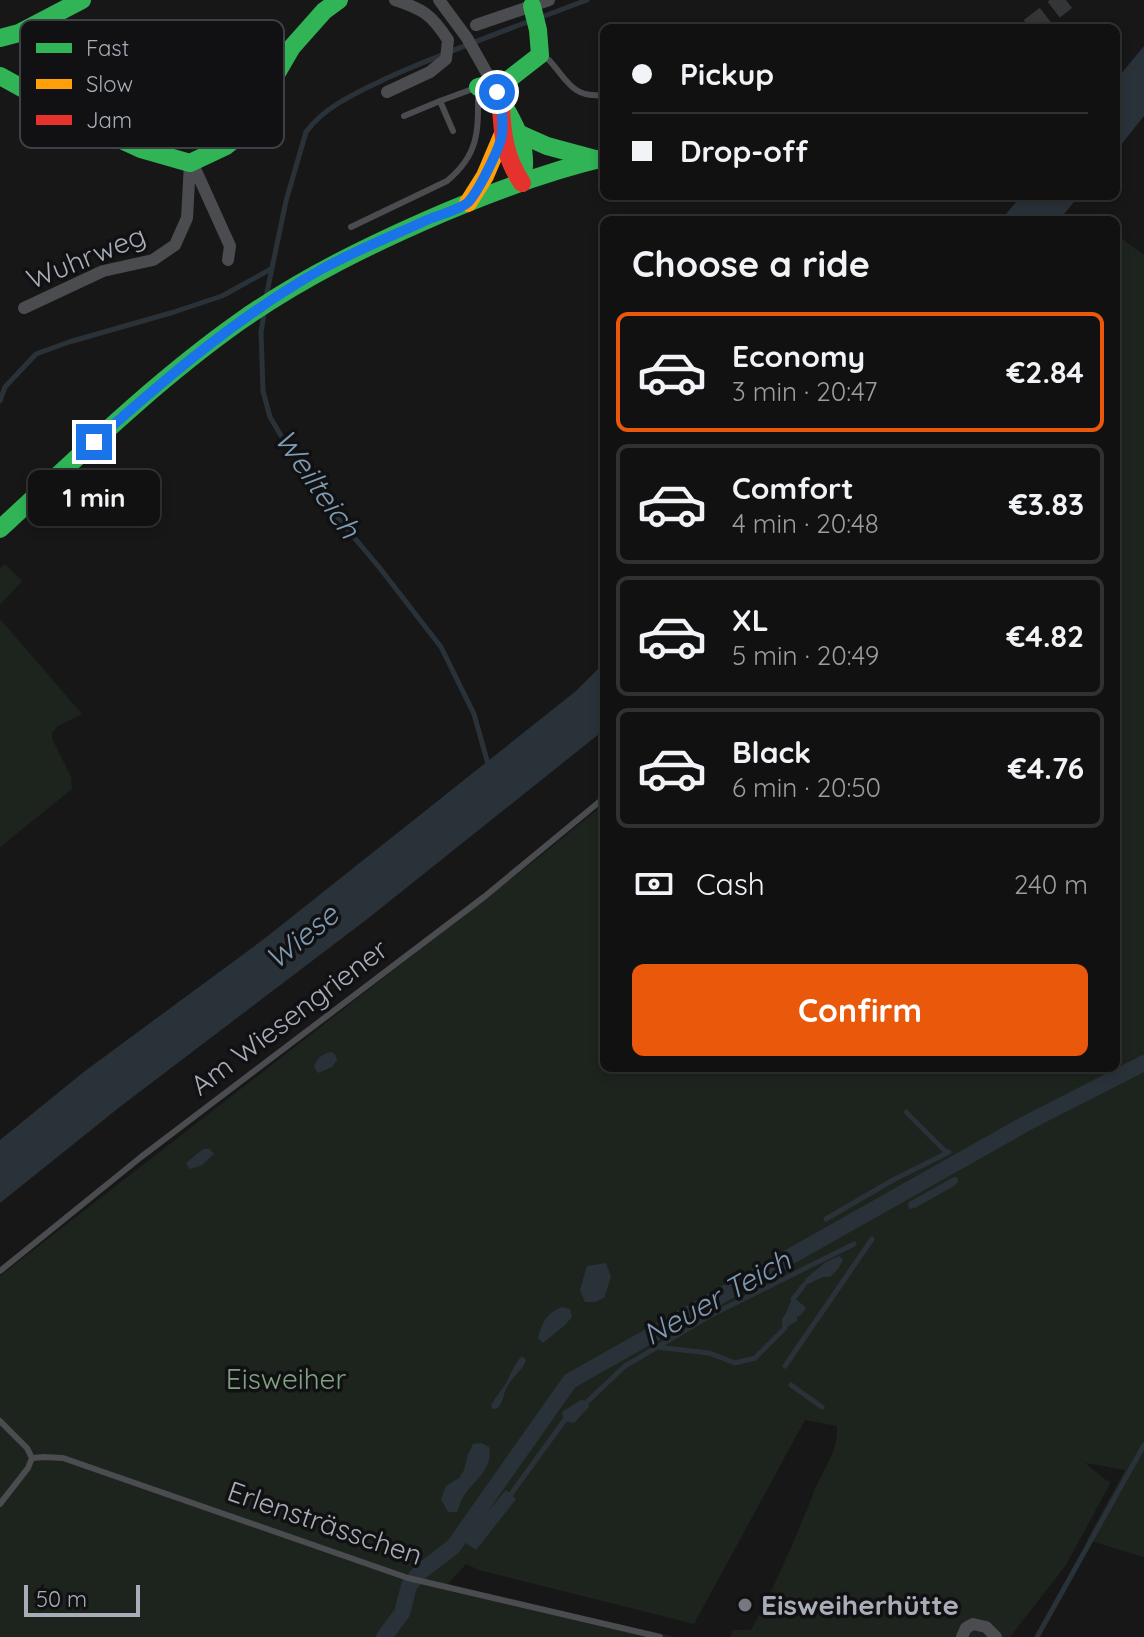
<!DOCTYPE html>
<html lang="en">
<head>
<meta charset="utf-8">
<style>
  :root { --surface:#111; --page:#1e1f1f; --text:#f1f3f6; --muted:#9c9d9f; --line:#303131; --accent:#ea580c }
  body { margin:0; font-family:Quicksand,sans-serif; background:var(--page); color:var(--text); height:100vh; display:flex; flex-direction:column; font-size:30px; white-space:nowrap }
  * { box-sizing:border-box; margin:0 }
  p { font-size:26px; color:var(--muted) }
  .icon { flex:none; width:44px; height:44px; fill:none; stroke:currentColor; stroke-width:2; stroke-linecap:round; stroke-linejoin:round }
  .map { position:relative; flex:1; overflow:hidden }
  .details { position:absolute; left:600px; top:216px; width:520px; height:856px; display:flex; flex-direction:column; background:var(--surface); border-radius:12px; box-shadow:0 4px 12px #0003,0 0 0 2px var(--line) }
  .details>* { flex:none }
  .top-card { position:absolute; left:600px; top:24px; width:520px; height:176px; border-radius:12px; box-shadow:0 4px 12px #0003,0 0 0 2px var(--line); display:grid; align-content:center; height:176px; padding:0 32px; background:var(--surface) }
  .scale { position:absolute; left:24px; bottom:20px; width:116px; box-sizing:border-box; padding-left:8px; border:4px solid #a8adb8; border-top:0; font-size:22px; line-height:28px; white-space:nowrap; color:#a8adb8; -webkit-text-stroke:6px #111113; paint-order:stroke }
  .end { position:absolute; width:36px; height:36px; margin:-18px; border:10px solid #1a73e8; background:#fff; box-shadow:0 0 0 4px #fff }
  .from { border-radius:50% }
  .bubble { position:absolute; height:56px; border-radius:12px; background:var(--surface); box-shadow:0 4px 12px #0003,0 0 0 2px var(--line); font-size:26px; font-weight:700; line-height:56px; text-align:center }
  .top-card b { display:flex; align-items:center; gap:28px; height:76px; font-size:30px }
  .top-card b+b { border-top:2px solid var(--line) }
  .top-card i { width:20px; height:20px; background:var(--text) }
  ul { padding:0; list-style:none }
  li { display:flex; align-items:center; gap:24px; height:120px; margin:0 16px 12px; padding:0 16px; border:4px solid var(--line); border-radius:12px }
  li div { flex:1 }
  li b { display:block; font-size:30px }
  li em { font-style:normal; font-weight:700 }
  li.on { border-color:var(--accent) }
  li>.icon { width:72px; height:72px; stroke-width:1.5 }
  h2 { padding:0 32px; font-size:36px; line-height:96px }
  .pay { display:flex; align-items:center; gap:20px; height:88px; padding:0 32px; font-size:30px }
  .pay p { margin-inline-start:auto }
  .cta { display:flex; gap:16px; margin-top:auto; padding:16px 32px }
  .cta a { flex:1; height:92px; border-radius:12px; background:var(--accent); color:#fff; font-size:32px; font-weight:700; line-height:92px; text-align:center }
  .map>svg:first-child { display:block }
  .green { fill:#1d241e }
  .water { fill:#2a3239 }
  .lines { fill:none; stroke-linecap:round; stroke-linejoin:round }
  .stream { stroke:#2a3239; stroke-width:5 }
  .canal { stroke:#2a3239; stroke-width:16 }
  .primary-tunnel { stroke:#343537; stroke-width:20; stroke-dasharray:20 10; stroke-linecap:butt }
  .lane { stroke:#4b4c50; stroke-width:6 }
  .street { stroke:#4b4c50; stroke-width:12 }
  .fast { stroke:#30b455; stroke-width:18 }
  .slow { stroke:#ff9f0a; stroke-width:18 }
  .jam { stroke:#e5322d; stroke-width:18 }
  .route { stroke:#1a73e8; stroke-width:10 }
  .poi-dot { fill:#757880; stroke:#111113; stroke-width:3 }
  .labels { text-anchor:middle; stroke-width:7; stroke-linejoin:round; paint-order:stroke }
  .street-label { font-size:28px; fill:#a8adb8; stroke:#111113 }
  .park-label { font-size:28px; fill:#7fa381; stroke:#111113 }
  .poi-label { font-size:28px; font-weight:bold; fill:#a8adb8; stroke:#111113; text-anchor:start }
  .water-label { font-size:30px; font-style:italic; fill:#7f9bb3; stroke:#111113 }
  .key { fill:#111113; stroke:#3e4045; stroke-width:2 }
  .key-label { font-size:22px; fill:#a8adb8 }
</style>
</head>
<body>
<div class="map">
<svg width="1144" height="1637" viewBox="0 0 1144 1637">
  <rect width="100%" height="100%" fill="#171717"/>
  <!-- green -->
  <g class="green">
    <path d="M1121,238L1144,255V1557L1087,1540L1125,1470L1085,1463L1106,1480L1111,1482L1066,1565L1010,1637H730L733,1630H751C776,1584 796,1538 815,1489C824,1469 839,1449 837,1426L805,1420L694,1624L479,1570L466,1564L447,1585L676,1637H0V1276L538,858L604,804V1068H1116V246Z"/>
    <path d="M5,564L22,581L0,605V569Z"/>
    <path d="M0,619L82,714L58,726L52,733V739L71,777L72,789L0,847Z"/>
  </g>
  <!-- water -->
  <g class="water">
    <path d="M1144,46V116L1116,151V80Z"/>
    <path d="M1021,196H1079L1059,220H1001Z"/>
    <path d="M604,663V730L366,920L121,1106L0,1203V1140L85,1071L264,939L576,691Z"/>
    <path d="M332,1052L336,1056L337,1060L332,1067L318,1073L314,1067C317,1058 323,1053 332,1052Z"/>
    <path d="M203,1149H210L214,1154L202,1165L190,1169L186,1163Z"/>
    <path d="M954,1177L958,1178V1182L954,1186L915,1208L910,1209L908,1206L909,1202Z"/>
    <path d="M839,1256L843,1260L838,1269L830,1277C820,1275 814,1283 804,1285L805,1279L826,1262Z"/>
    <path d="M606,1263L611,1277L604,1298L595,1302H585L580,1290L587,1266Z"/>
    <path d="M793,1299L797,1300L806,1308L802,1314L797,1317V1321L785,1328L782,1326V1319C788,1313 787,1306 793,1299Z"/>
    <path d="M562,1307L570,1309L572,1317L565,1325L543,1343L538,1338C542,1322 547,1313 562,1307Z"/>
    <path d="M522,1356L526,1360C523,1371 511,1377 506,1389C503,1396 503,1401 498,1408L493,1409L491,1406C495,1396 503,1390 507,1381C512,1372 514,1364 522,1356Z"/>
    <path d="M581,1400L588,1401L589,1407L574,1423L564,1421L562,1412Z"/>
    <path d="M481,1443L489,1447C494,1470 472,1481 462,1499C460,1503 459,1507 457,1512H448L441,1499L446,1486L459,1478L464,1470L468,1454L473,1444Z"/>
    <path d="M506,1490L516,1499L476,1550L463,1541Z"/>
  </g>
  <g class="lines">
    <!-- stream -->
    <g class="stream">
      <path d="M539,18L587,0"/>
      <path d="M266,297L286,201L306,132C325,106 358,92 387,78C434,57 482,39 530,21"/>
      <path d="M264,314L261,332L263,391L270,417L311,486L379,567L441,647L474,714L488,764"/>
      <path d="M0,401L5,387L36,354L69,342L174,312L222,296L271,269"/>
      <path d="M906,1112L947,1153L949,1152"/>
      <path d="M826,1219L893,1180L947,1153"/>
      <path d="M793,1299L804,1285"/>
      <path d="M657,1347L709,1353L735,1363L755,1358L785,1328"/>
      <path d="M785,1366L872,1239"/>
      <path d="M791,1385L822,1407"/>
      <path d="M588,1401L625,1366L711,1315L854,1244"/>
      <path d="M511,1494L564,1421"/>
      <path d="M455,1545L463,1541"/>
      <path d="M1037,1637L1144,1445"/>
    </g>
    <!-- canal -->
    <path class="canal" d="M384,1637L402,1613L409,1586L420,1572L453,1547L570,1381L1025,1124L1144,1063"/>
    <!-- primary-tunnel -->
    <path class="primary-tunnel" d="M1030,28L1066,0"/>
    <!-- lane -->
    <g class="lane">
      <path d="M544,57L549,60C568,81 572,98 604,95"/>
      <path d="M404,116L440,101"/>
      <path d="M351,227L447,181C481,153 478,128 478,87L440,101L453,131"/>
      <path d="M0,1271L141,1157L484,897L604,798"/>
      <path d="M0,1421L27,1448L32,1458"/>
      <path d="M32,1458L44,1457L63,1458L408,1578L660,1637"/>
      <path d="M0,1504L28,1468L32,1458"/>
    </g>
    <!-- street -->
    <g class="street">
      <path d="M439,0L467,38L493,84"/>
      <path d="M476,25L549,0"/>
      <path d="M387,92L430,72L446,59L448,40C432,15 423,9 395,0"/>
      <path d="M192,162L230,246L228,260"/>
      <path d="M24,308L103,271L153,260L175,245L187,218L190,163"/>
      <path d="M962,1637L966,1628L973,1624L986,1627L996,1637"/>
    </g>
    <!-- fast -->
    <g class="fast">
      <path d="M0,38L19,33L82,0"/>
      <path d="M0,76L91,126L141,149L190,163L226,146L242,133L292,47L324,11L339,0"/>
      <path d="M493,84C510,121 531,139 522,183"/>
      <path d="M478,87L508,80L540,55L538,30L532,6"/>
      <path d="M520,134L547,146L595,159"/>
      <path d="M0,529C77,458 153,383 239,322C303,277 371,244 443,213C495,191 548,171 604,158"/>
    </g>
    <!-- slow -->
    <path class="slow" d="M468,203L485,176L502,136"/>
    <!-- jam -->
    <path class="jam" d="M501,104C502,134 505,158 522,183"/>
  </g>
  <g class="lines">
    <!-- route -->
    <path class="route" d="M94,442C165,379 238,316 322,269C355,251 392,236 427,220C439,215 455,211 466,204C476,197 501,146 502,134C503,121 502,104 497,92"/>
  </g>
  <!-- markers -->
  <circle class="poi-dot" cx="745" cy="1605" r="8"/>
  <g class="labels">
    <!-- street labels -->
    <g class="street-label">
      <text transform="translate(86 257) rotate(-22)" y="10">Wuhrweg</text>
      <text transform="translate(289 1017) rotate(-37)" y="10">Am Wiesengriener</text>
      <text transform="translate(325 1523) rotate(19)" y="10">Erlensträsschen</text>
    </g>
    <!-- park labels -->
    <g class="park-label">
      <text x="286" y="1389">Eisweiher</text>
    </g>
    <!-- poi labels -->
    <g class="poi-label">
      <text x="761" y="1615">Eisweiherhütte</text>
    </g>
    <!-- water labels -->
    <g class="water-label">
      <text transform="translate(317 484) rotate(55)" y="10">Weilteich</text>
      <text transform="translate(302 937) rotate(-39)" y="10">Wiese</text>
      <text transform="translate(717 1298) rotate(-29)" y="10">Neuer Teich</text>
    </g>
  </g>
  <!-- legend -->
  <rect x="20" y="20" width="264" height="128" rx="12" class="key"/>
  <rect x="36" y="43" width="36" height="10" fill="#30b455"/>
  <rect x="36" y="79" width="36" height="10" fill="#ff9f0a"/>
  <rect x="36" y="115" width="36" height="10" fill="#e5322d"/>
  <g class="key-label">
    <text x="86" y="56">Fast</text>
    <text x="86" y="92">Slow</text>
    <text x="86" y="128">Jam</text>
  </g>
</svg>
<div class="scale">50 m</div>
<i class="end from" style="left:497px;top:92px"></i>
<i class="end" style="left:94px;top:442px"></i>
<div class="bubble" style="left:28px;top:470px;width:132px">1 min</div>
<div class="top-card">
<b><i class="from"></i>Pickup</b>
<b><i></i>Drop-off</b>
</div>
<section class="details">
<h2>Choose a ride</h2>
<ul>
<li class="on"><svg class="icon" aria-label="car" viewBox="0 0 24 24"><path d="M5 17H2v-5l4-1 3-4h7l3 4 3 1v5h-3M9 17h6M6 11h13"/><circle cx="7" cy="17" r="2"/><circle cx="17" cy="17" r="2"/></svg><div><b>Economy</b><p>3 min · 20:47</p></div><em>€2.84</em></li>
<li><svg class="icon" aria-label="car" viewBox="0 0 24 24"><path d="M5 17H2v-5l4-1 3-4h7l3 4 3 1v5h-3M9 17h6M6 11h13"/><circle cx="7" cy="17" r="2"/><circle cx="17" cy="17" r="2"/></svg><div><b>Comfort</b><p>4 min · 20:48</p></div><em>€3.83</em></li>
<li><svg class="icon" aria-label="car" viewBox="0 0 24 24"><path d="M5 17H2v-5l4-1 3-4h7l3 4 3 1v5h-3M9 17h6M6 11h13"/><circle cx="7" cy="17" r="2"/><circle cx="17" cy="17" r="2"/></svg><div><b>XL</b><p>5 min · 20:49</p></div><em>€4.82</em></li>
<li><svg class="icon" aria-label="car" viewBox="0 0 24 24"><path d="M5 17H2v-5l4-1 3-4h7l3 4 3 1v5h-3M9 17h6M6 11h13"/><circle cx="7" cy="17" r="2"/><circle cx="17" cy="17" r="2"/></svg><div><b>Black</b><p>6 min · 20:50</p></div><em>€4.76</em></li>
</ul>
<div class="pay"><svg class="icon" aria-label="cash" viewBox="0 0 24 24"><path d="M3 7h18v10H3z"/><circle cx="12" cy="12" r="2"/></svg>Cash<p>240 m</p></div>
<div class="cta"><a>Confirm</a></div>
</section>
</div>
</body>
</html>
